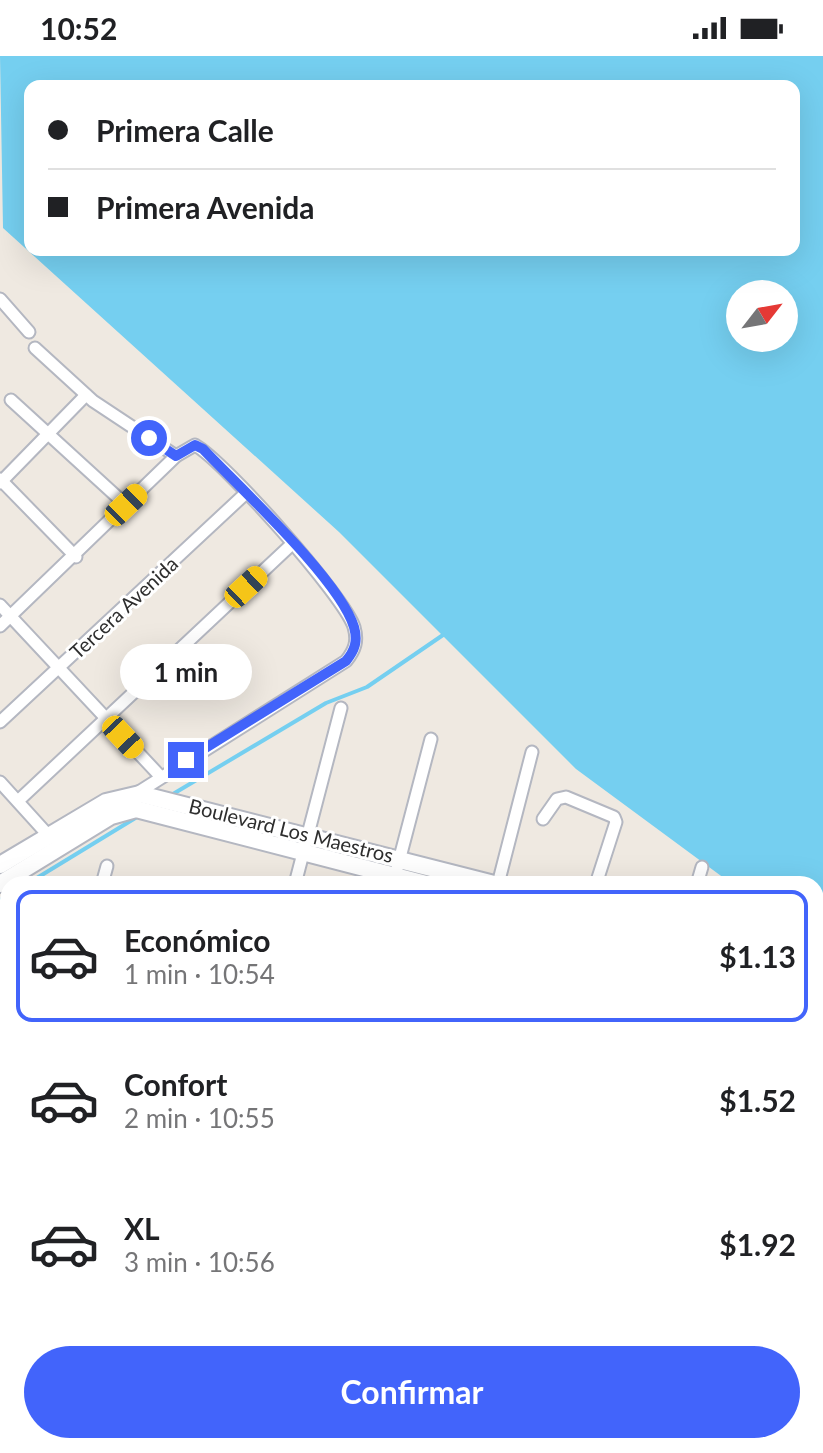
<!DOCTYPE html>
<html lang="es">
<head>
<meta charset="utf-8">
<style>
  :root { --surface:#fff; --page:#f2f2f2; --text:#202124; --muted:#757577; --line:#e0e0e0; --accent:#4264fb }
  body { margin:0; font-family:Lato,sans-serif; background:var(--page); color:var(--text); height:100vh; display:flex; flex-direction:column; font-size:30px; white-space:nowrap }
  * { box-sizing:border-box; margin:0 }
  p { font-size:26px; color:var(--muted) }
  .icon { flex:none; width:44px; height:44px; fill:none; stroke:currentColor; stroke-width:2; stroke-linecap:round; stroke-linejoin:round }
  .map { position:relative; flex:1; overflow:hidden }
  .side { position:absolute; left:0px; top:820px; width:824px; height:578px; display:flex; flex-direction:column; background:var(--surface); border-radius:24px 24px 0 0; box-shadow:0 8px 32px #0002 }
  .side>* { flex:none }
  .top-card { position:absolute; left:24px; top:24px; width:776px; height:176px; border-radius:16px; box-shadow:0 8px 32px #0002; display:grid; align-content:center; height:176px; padding:0 24px; background:var(--surface) }
  .needle { width:52px; rotate:59deg }
  .tools { position:absolute; left:726px; top:224px; display:grid; gap:16px }
  .tools a { display:grid; place-items:center; width:72px; height:72px; border-radius:50%; background:var(--surface); box-shadow:0 8px 32px #0002; font-size:40px }
  .end { position:absolute; width:36px; height:36px; margin:-18px; border:10px solid #4264fb; background:#fff; box-shadow:0 0 0 4px #fff }
  .from { border-radius:50% }
  .bubble { position:absolute; height:56px; border-radius:28px; background:var(--surface); box-shadow:0 8px 32px #0002; font-size:26px; font-weight:700; line-height:56px; text-align:center }
  .car { position:absolute; width:24px; height:48px; margin:-24px -12px; border-radius:10px; box-shadow:0 0 6px 2px #0007; background:linear-gradient(#f5c518 24%,#345 0 40%,#f5c518 0 76%,#345 0 86%,#f5c518 0) }
  .top-card b { display:flex; align-items:center; gap:28px; height:76px; font-size:30px }
  .top-card b+b { border-top:2px solid var(--line) }
  .top-card i { width:20px; height:20px; background:var(--text) }
  ul { padding:14px 0 0; list-style:none }
  li { display:flex; align-items:center; gap:24px; height:132px; margin:0 16px 12px; padding:0 8px; border:4px solid transparent; border-radius:16px }
  li div { flex:1 }
  li b { display:block; font-size:30px }
  li em { font-style:normal; font-weight:700 }
  li.selected { border-color:var(--accent) }
  li>.icon { width:72px; height:72px; stroke-width:1.5 }
  .action { display:flex; gap:16px; margin-top:auto; padding:16px 24px }
  .action a { flex:1; height:92px; border-radius:48px; background:var(--accent); color:#fff; font-size:32px; font-weight:700; line-height:92px; text-align:center }
  .status { display:flex; justify-content:space-between; align-items:center; height:56px; padding:0 40px; background:var(--surface); direction:ltr }
  .status svg { height:22px; fill:currentColor }
  .map>svg:first-child { display:block }
  .water { fill:#75cff0; fill-rule:evenodd }
  .lines { fill:none; stroke-linecap:round; stroke-linejoin:round }
  .stream { stroke:#75cff0; stroke-width:4 }
  .street-casing { stroke:#b4b7c1; stroke-width:15 }
  .secondary-casing { stroke:#b4b7c1; stroke-width:20 }
  .street { stroke:#fff; stroke-width:11 }
  .secondary { stroke:#fff; stroke-width:16 }
  .route { stroke:#4264fb; stroke-width:10 }
  .labels { text-anchor:middle; stroke-width:6; stroke-linejoin:round; paint-order:stroke }
  .street-label { font-size:20px; fill:#2e2e2e; stroke:#fff }
</style>
</head>
<body>
<div class="status"><b>10:52</b><svg viewBox="0 0 49 12"><path d="M0 12V9h3v3zM5 12V6h3v6zM10 12V3h3v9zM15 12V0h3v12zM26 1h20v11H26zM47 4h2v5h-2z"/></svg></div>
<div class="map">
<svg width="823" height="1397" viewBox="0 0 823 1397">
  <rect width="100%" height="100%" fill="#efe9e1"/>
  <!-- water -->
  <path class="water" d="M0,0H823V882L816,879V828H732L576,713L339,476L3,172ZM30,30H794V194H30ZM740,238H784V282H740Z"/>
  <g class="lines">
    <!-- stream -->
    <g class="stream">
      <path d="M173,738L326,647L367,631L443,579"/>
      <path d="M27,828L137,761"/>
      <path d="M0,844L8,840"/>
    </g>
    <defs>
      <g id="street">
        <path d="M0,243L29,276"/>
        <path d="M35,292L93,345L176,400"/>
        <path d="M11,344L126,449"/>
        <path d="M0,423L76,501"/>
        <path d="M0,427L86,339"/>
        <path d="M0,549L160,720"/>
        <path d="M0,570L176,400L195,389C224,405 344,540 354,571C358,585 355,594 346,605L134,739"/>
        <path d="M0,666L246,437"/>
        <path d="M0,726L48,779"/>
        <path d="M18,745L292,488"/>
        <path d="M543,763L557,743L566,741L614,761L616,766L596,828"/>
        <path d="M102,828L107,810"/>
        <path d="M295,828L341,652"/>
        <path d="M393,828L431,683"/>
        <path d="M498,828L532,696"/>
        <path d="M697,828L702,811"/>
        <path d="M0,904L8,906"/>
        <path d="M822,1070L823,1068"/>
        <path d="M816,1378L823,1381"/>
        <path d="M330,1397L332,1390"/>
        <path d="M429,1397L431,1390"/>
        <path d="M528,1397L530,1390"/>
        <path d="M625,1397L627,1390"/>
        <path d="M727,1397L729,1390"/>
      </g>
      <g id="secondary">
        <path d="M0,809L106,746L140,738L494,828"/>
        <path d="M0,828L111,760L136,753L426,828"/>
        <path d="M816,946L823,950"/>
        <path d="M816,962L823,966"/>
        <path d="M0,1123L8,1125"/>
        <path d="M816,1345L823,1348"/>
      </g>
    </defs>
    <!-- street casing -->
    <use href="#street" class="street-casing"/>
    <!-- secondary casing -->
    <use href="#secondary" class="secondary-casing"/>
    <!-- street -->
    <use href="#street" class="street"/>
    <!-- secondary -->
    <use href="#secondary" class="secondary"/>
  </g>
  <g class="lines">
    <!-- route -->
    <path class="route" d="M149,382L176,400L195,389L203,393C240,432 340,524 354,571C358,585 355,594 346,605L186,704"/>
  </g>
  <g class="labels">
    <!-- street labels -->
    <g class="street-label">
      <text transform="translate(124 552) rotate(-43)" y="7">Tercera Avenida</text>
      <text transform="translate(291 775) rotate(14)" y="7">Boulevard Los Maestros</text>
    </g>
  </g>
</svg>
<div class="tools">
<a><svg class="needle" viewBox="-14 -14 28 28"><path d="M0-13l5 13h-10z" fill="#e53935"/><path d="M0 13l5-13h-10z" fill="#757577"/></svg></a>
</div>
<i class="end from" style="left:149px;top:382px"></i>
<i class="end" style="left:186px;top:704px"></i>
<div class="bubble" style="left:120px;top:588px;width:132px">1 min</div>
<i class="car" style="left:126px;top:449px;rotate:46deg"></i>
<i class="car" style="left:246px;top:531px;rotate:47deg"></i>
<i class="car" style="left:123px;top:681px;rotate:137deg"></i>
<div class="top-card">
<b><i class="from"></i>Primera Calle</b>
<b><i></i>Primera Avenida</b>
</div>
<section class="side">
<ul>
<li class="selected"><svg class="icon" aria-label="car" viewBox="0 0 24 24"><path d="M5 17H2v-5l4-1 3-4h7l3 4 3 1v5h-3M9 17h6M6 11h13"/><circle cx="7" cy="17" r="2"/><circle cx="17" cy="17" r="2"/></svg><div><b>Económico</b><p>1 min · 10:54</p></div><em>$1.13</em></li>
<li><svg class="icon" aria-label="car" viewBox="0 0 24 24"><path d="M5 17H2v-5l4-1 3-4h7l3 4 3 1v5h-3M9 17h6M6 11h13"/><circle cx="7" cy="17" r="2"/><circle cx="17" cy="17" r="2"/></svg><div><b>Confort</b><p>2 min · 10:55</p></div><em>$1.52</em></li>
<li><svg class="icon" aria-label="car" viewBox="0 0 24 24"><path d="M5 17H2v-5l4-1 3-4h7l3 4 3 1v5h-3M9 17h6M6 11h13"/><circle cx="7" cy="17" r="2"/><circle cx="17" cy="17" r="2"/></svg><div><b>XL</b><p>3 min · 10:56</p></div><em>$1.92</em></li>
</ul>
<div class="action"><a>Confirmar</a></div>
</section>
</div>
</body>
</html>
